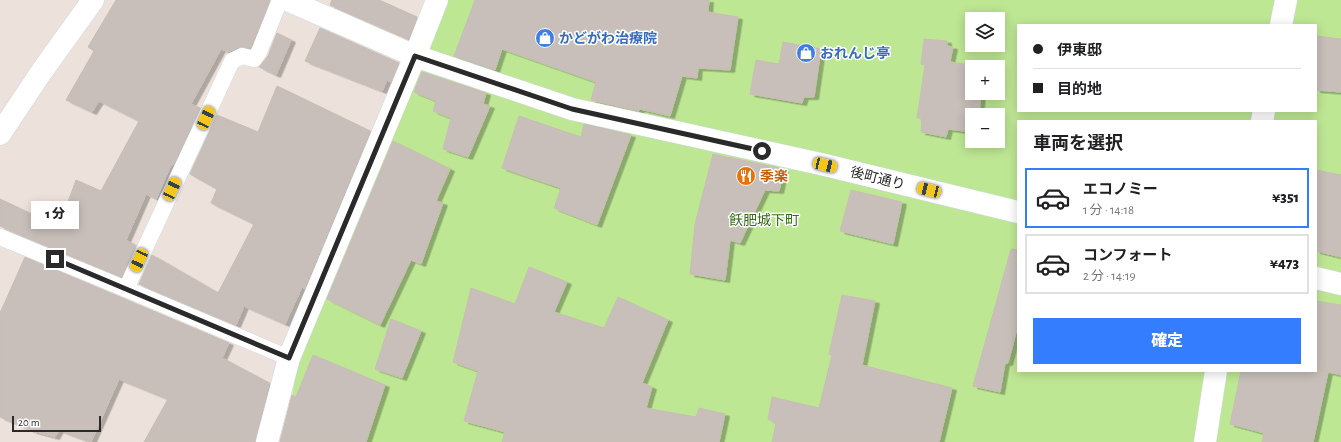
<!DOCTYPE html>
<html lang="ja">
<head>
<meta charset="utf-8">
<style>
  :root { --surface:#fff; --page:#f6f6f6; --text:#202124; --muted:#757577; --line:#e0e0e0; --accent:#357dff }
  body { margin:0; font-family:"Alegreya Sans","Noto Sans JP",sans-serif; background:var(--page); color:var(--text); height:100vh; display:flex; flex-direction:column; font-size:15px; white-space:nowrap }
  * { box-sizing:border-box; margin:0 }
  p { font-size:13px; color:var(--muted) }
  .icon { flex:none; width:22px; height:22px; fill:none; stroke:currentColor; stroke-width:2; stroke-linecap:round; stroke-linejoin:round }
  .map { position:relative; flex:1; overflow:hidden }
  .sheet { position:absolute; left:1017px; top:120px; width:300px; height:252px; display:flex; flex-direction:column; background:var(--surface); border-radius:0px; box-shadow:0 2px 10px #0003 }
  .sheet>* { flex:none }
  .banner { position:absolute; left:1017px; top:24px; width:300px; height:88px; border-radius:0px; box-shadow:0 2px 10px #0003; display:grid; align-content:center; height:88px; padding:0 16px; background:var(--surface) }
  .tools { position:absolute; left:965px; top:12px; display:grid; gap:8px }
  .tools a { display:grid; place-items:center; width:40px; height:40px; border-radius:0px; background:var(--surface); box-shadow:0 2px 10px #0003; font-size:20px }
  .scale { position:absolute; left:12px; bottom:10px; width:89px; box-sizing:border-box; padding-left:4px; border:2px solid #2a2a2a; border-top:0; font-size:11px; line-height:14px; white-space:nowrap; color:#2a2a2a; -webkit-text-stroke:3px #fff; paint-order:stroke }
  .end { position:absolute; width:18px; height:18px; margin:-9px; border:5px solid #2a2a2a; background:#fff; box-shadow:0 0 0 2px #fff }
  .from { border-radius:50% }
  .bubble { position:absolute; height:28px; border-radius:0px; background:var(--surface); box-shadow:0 2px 10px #0003; font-size:13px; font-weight:800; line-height:28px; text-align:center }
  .car { position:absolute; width:12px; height:24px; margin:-12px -6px; border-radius:5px; box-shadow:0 0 3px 1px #0007; background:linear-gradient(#f5c518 24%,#345 0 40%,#f5c518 0 76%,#345 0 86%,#f5c518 0) }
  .banner b { display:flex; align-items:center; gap:14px; height:38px; font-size:15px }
  .banner b+b { border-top:1px solid var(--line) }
  .banner i { width:10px; height:10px; background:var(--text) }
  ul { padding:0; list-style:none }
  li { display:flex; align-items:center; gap:12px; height:60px; margin:0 8px 6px; padding:0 8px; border:2px solid var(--line); border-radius:0px }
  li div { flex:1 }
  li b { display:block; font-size:15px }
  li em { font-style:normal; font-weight:800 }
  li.on { border-color:var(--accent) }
  li>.icon { width:36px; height:36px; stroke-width:1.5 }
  h2 { padding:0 16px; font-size:18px; line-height:48px }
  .action { display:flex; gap:8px; margin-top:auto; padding:8px 16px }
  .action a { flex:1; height:46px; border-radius:0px; background:var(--accent); color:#fff; font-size:16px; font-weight:800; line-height:46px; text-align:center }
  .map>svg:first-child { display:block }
  .green { fill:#bee794; fill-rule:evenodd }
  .building { fill:#c8bfba; stroke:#c8beb4; filter:url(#shadow) }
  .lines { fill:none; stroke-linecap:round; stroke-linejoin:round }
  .service-casing { stroke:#d0d7e3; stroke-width:17 }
  .minor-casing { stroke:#d0d7e3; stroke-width:23 }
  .service { stroke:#fff; stroke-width:16 }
  .minor { stroke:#fff; stroke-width:22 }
  .route { stroke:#2a2a2a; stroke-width:5 }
  .labels { text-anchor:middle; stroke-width:3; stroke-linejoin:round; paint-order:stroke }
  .shop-label { font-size:14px; font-weight:bold; fill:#366cbe; stroke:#fff; text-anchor:start }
  .food-label { font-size:14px; font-weight:bold; fill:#c56008; stroke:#fff; text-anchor:start }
  .street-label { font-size:14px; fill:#2a2a2a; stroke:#fff }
  .park-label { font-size:14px; fill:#356a16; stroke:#fff }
</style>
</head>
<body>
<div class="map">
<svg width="1341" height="442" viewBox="0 0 1341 442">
  <defs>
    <filter id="shadow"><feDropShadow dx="4.5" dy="2.5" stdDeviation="0" flood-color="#0004"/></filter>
  </defs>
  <rect width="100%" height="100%" fill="#ede2db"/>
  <!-- green -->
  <path class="green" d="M433,0H1341V442H286L302,327ZM972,19H998V45H972ZM1018,25H1316V111H1018ZM972,67H998V93H972ZM972,115H998V141H972ZM1018,121H1316V371H1018Z"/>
  <!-- building -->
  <g class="building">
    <path d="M116,0H270L250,48L244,47H238L228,52L221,49L191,104L200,108L173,165H171L156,199L146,194L126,240L136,246L121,277L0,226V199L42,219L45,213L61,221L76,180L101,191L139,121L99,101L92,112L66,100L94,51L88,47Z"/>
    <path d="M332,0H379L417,17L408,39L330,5Z"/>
    <path d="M475,0H709L708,12L738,17L730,70L698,68L697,78L682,76L670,116L640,109L639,111L591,100L596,82L502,49L495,70L454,56Z"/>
    <path d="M320,28L399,63L391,82L387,80L382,91L305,61Z"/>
    <path d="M277,33L291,40L276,75L259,67L268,56Z"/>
    <path d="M1316,36L1341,39V92L1316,90Z"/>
    <path d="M924,39L947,41V46L953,47L950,62L984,67H972V93H981L979,115H972V132L948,129L946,137L921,132L922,118H917L925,65L921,64Z"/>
    <path d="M783,42L821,49L814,97H804L802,103L750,94L756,60L779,64Z"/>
    <path d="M422,72L486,93L483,104L490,106L468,157L443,149L451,118L433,111L436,101L414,92Z"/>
    <path d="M277,86L370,131L304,289L302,287L285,324L244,306L236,325L139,284L152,255L218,293L254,224L211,203L217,189L190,174L217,115L258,132Z"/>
    <path d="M519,116L581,137L584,124L631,135L597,225L554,208L561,188L502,168Z"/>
    <path d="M393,141L450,169L436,201L443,203L421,264L411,260L380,325L327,299Z"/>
    <path d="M713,154L784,169L779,191L765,190L740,243L730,240L725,280L690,274L695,224Z"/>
    <path d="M1316,170L1341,175V257L1316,251Z"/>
    <path d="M851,190L902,202L893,244L840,231Z"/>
    <path d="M1011,249L1018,250V325L1008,363H1005L1000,392L973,386Z"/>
    <path d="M25,257L229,343L222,358L269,383L255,442H144L168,399L119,379L91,442L59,430L55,437L33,431L0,417V313Z"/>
    <path d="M529,267L567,282L554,312L604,328L618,297L668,320L642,383L652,387L646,408L696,417L699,408L725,414L719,442H502L505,432L464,421L478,371L453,362L471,288L515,304Z"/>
    <path d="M842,295L875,301L862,365L952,388L939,442H772L776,424L768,419L772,397L819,408L832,355L829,354Z"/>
    <path d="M1316,301L1341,305V375L1328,372L1313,442H1262L1264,433L1230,424L1241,371H1325L1316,369Z"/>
    <path d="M391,319L421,331L402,378L375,369Z"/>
    <path d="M313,355L385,385L366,442H280L292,395L296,397Z"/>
  </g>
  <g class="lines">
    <defs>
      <g id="service">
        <path d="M0,237L126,289L289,358"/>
        <path d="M126,289L232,61L242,56L254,59L259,52L280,0"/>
      </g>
      <g id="minor">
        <path d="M287,0L415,56L572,109L825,165L1018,212"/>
        <path d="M1281,25L1286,0"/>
        <path d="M1262,121L1264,111"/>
        <path d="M0,134L42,71L93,0"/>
        <path d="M1316,278L1341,284"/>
        <path d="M267,442L289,358L415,56L437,0"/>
        <path d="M1205,442L1216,371"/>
      </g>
    </defs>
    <!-- service casing -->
    <use href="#service" class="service-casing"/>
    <!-- minor casing -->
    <use href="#minor" class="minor-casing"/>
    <!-- service -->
    <use href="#service" class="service"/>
    <!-- minor -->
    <use href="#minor" class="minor"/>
  </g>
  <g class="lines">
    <!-- route -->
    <path class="route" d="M55,259L289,358L415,56L572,109L762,151"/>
  </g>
  <!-- icons -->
  <defs>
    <symbol id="shop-disc" viewBox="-11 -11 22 22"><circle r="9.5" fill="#3f7fe0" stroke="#fff"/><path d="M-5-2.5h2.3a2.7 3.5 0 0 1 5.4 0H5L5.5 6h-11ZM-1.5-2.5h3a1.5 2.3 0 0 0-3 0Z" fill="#fff"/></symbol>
    <symbol id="restaurant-disc" viewBox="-11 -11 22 22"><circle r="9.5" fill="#e8710a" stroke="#fff"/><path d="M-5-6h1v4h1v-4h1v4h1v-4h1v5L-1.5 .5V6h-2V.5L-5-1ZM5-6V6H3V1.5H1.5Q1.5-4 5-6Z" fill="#fff"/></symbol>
  </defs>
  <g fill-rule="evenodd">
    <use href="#shop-disc" x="534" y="27" width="22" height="22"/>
    <use href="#shop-disc" x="795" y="42" width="22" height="22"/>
    <use href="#restaurant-disc" x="735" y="165" width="22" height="22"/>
  </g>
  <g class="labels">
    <!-- shop labels -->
    <g class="shop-label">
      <text x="559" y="43">かどがわ治療院</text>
      <text x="820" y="58">おれんじ亭</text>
    </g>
    <!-- food labels -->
    <g class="food-label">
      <text x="760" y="181">季楽</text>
    </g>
    <!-- street labels -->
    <g class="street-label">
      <text transform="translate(878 178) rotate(14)" y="5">後町通り</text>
    </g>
    <!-- park labels -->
    <g class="park-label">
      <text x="764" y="225">飫肥城下町</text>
    </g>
  </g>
</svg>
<div class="tools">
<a><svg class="icon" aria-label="layers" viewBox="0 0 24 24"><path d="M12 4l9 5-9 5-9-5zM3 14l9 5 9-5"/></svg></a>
<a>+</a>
<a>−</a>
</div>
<div class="scale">20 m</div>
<i class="end from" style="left:762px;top:151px"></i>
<i class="end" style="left:55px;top:259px"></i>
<div class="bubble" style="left:31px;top:201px;width:48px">1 分</div>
<i class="car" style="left:206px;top:118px;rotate:25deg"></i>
<i class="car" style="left:825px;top:165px;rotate:103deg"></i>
<i class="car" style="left:172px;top:189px;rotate:25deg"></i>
<i class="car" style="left:929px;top:190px;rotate:284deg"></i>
<i class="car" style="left:139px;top:260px;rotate:205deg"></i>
<div class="banner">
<b><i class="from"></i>伊東邸</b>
<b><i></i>目的地</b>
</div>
<section class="sheet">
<h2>車両を選択</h2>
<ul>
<li class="on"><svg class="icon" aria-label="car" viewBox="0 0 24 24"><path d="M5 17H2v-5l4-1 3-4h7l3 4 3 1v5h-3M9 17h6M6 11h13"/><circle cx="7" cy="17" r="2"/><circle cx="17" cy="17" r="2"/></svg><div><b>エコノミー</b><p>1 分 · 14:18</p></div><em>¥351</em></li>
<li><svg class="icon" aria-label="car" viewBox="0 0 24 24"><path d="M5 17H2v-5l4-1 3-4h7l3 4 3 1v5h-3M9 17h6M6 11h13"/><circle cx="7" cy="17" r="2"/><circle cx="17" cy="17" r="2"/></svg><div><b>コンフォート</b><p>2 分 · 14:19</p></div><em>¥473</em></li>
</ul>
<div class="action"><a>確定</a></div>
</section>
</div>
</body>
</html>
